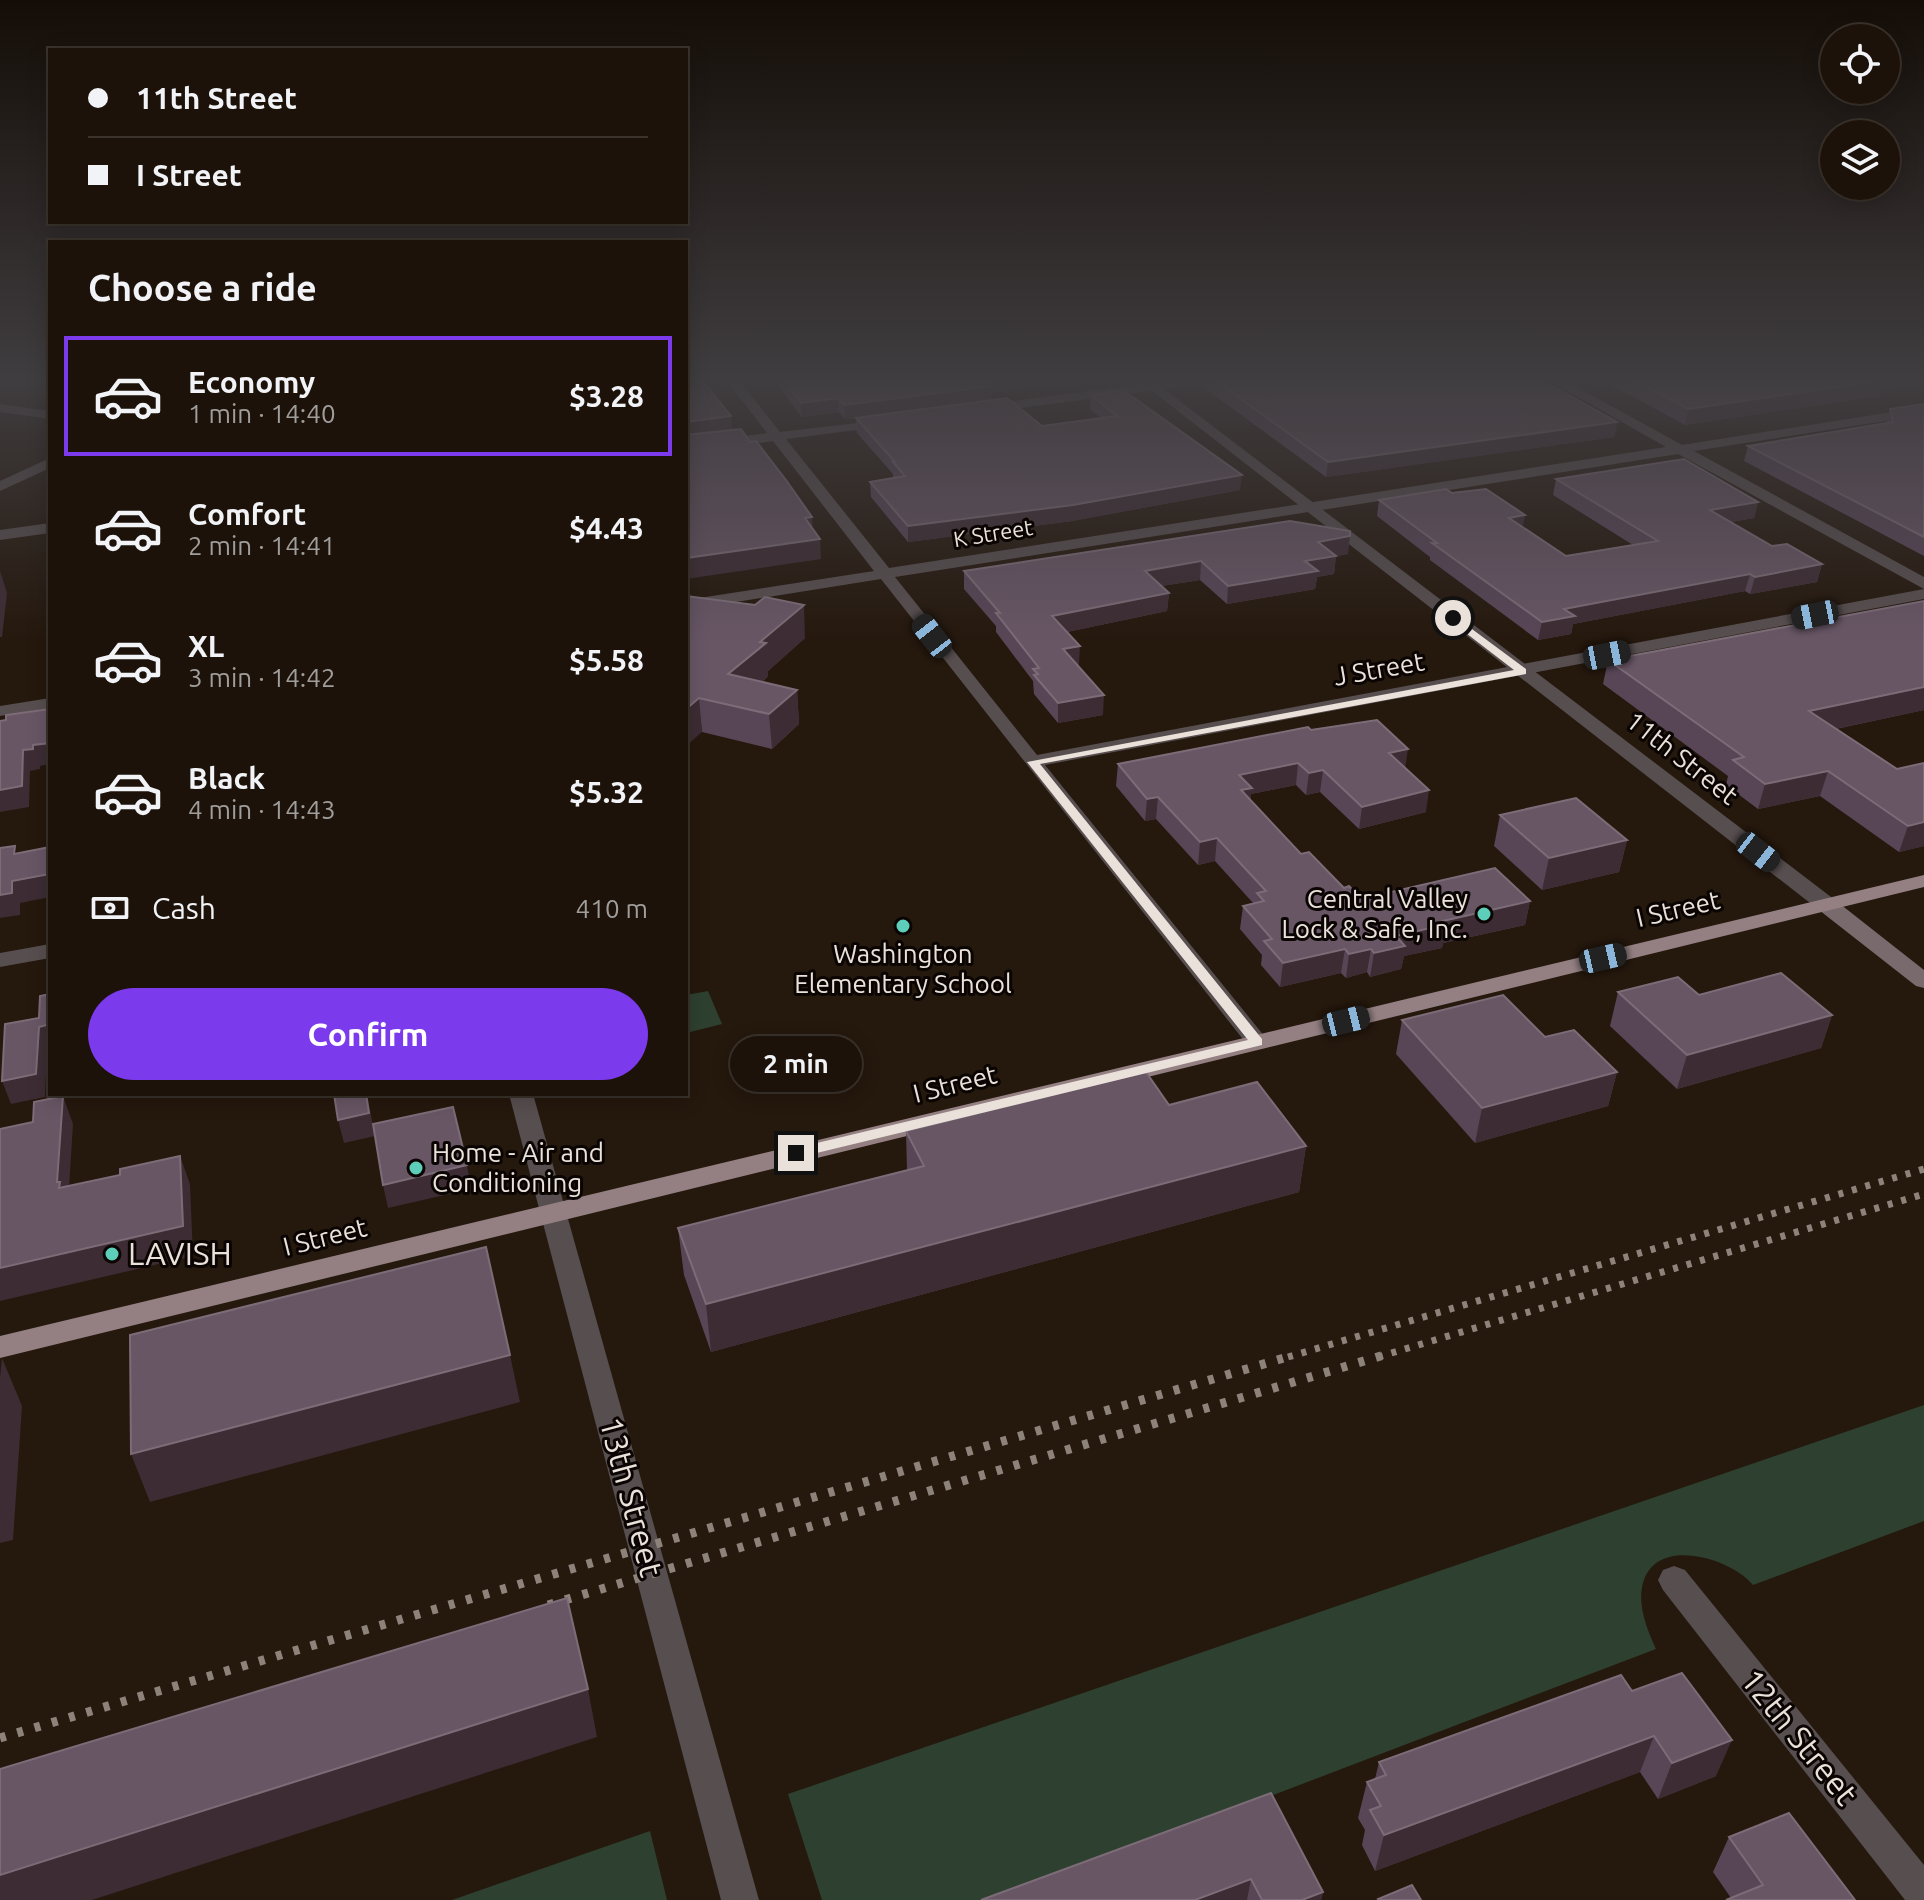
<!DOCTYPE html>
<html lang="en">
<head>
<meta charset="utf-8">
<style>
  :root { --surface:#1c120a; --page:#251b13; --text:#f1f3f6; --muted:#a09e9c; --line:#3a322b; --accent:#7c3aed }
  body { margin:0; font-family:Ubuntu,sans-serif; background:var(--page); color:var(--text); height:100vh; display:flex; flex-direction:column; font-size:30px; white-space:nowrap }
  * { box-sizing:border-box; margin:0 }
  p { font-size:26px; color:var(--muted) }
  .icon { flex:none; width:44px; height:44px; fill:none; stroke:currentColor; stroke-width:2; stroke-linecap:round; stroke-linejoin:round }
  .map { position:relative; flex:1; overflow:hidden }
  .details { position:absolute; left:48px; top:240px; width:640px; height:856px; display:flex; flex-direction:column; background:var(--surface); border-radius:0px; box-shadow:0 4px 20px #0003,0 0 0 2px var(--line) }
  .details>* { flex:none }
  .top-card { position:absolute; left:48px; top:48px; width:640px; height:176px; border-radius:0px; box-shadow:0 4px 20px #0003,0 0 0 2px var(--line); display:grid; align-content:center; height:176px; padding:0 40px; background:var(--surface) }
  .buttons { position:absolute; left:1820px; top:24px; display:grid; gap:16px }
  .buttons a { display:grid; place-items:center; width:80px; height:80px; border-radius:50%; background:var(--surface); box-shadow:0 4px 20px #0003,0 0 0 2px var(--line); font-size:40px }
  .end { position:absolute; width:36px; height:36px; margin:-18px; border:10px solid #eae1da; background:#111; box-shadow:0 0 0 4px #111 }
  .from { border-radius:50% }
  .bubble { position:absolute; height:56px; border-radius:28px; background:var(--surface); box-shadow:0 4px 20px #0003,0 0 0 2px var(--line); font-size:26px; font-weight:600; line-height:56px; text-align:center }
  .car { position:absolute; width:24px; height:48px; margin:-24px -12px; border-radius:10px; box-shadow:0 0 6px 2px #0007; background:linear-gradient(#222 24%,#8ab4d8 0 40%,#222 0 76%,#8ab4d8 0 86%,#222 0) }
  .top-card b { display:flex; align-items:center; gap:28px; height:76px; font-size:30px }
  .top-card b+b { border-top:2px solid var(--line) }
  .top-card i { width:20px; height:20px; background:var(--text) }
  ul { padding:0; list-style:none }
  li { display:flex; align-items:center; gap:24px; height:120px; margin:0 16px 12px; padding:0 24px; border:4px solid transparent; border-radius:0px }
  li div { flex:1 }
  li b { display:block; font-size:30px }
  li em { font-style:normal; font-weight:600 }
  li.current { border-color:var(--accent) }
  li>.icon { width:72px; height:72px; stroke-width:1.5 }
  h2 { padding:0 40px; font-size:36px; line-height:96px }
  .pay { display:flex; align-items:center; gap:20px; height:88px; padding:0 40px; font-size:30px }
  .pay p { margin-inline-start:auto }
  .primary-button { display:flex; gap:16px; margin-top:auto; padding:16px 40px }
  .primary-button a { flex:1; height:92px; border-radius:48px; background:var(--accent); color:#fff; font-size:32px; font-weight:600; line-height:92px; text-align:center }
  .map>svg:first-child { display:block }
  .green { fill:#2e402f }
  .lines { fill:none; stroke-linecap:round; stroke-linejoin:round }
  .minor { fill:#574e4f; fill-rule:evenodd }
  .tertiary { fill:#574e4f; fill-rule:evenodd }
  .secondary { fill:#796a6d; fill-rule:evenodd }
  .primary { fill:#948083; fill-rule:evenodd }
  .rail-far1 { stroke:#8d837a; stroke-width:7; stroke-dasharray:5 9; stroke-linecap:butt }
  .rail { stroke:#8d837a; stroke-width:9; stroke-dasharray:6 12; stroke-linecap:butt }
  .wall { fill:#584657 }
  .shaded-wall { fill:#3d2c33 }
  .building { fill:#685665; stroke:#7c6c77; stroke-width:2 }
  .route { fill:#eae1da }
  .poi-dot { fill:#5dceb9; stroke:#0a0503; stroke-width:3 }
  .labels { text-anchor:middle; stroke-width:6; stroke-linejoin:round; paint-order:stroke }
  .far-street-label { font-size:22px; fill:#eae1da; stroke:#0a0503 }
  .street-label { font-size:26px; fill:#eae1da; stroke:#0a0503 }
  .poi-label { font-size:26px; fill:#eae1da; stroke:#0a0503; text-anchor:end }
  .near-poi-label { font-size:32px; fill:#eae1da; stroke:#0a0503; text-anchor:start }
  .near-street-label { font-size:32px; fill:#eae1da; stroke:#0a0503 }
</style>
</head>
<body>
<div class="map">
<svg width="1924" height="1900" viewBox="0 0 1924 1900">
  <rect width="100%" height="100%" fill="#25180d"/>
  <!-- green -->
  <g class="green">
    <path d="M708,991L722,1024L686,1033V995Z"/>
    <path d="M1924,1405V1521L1753,1585C1731,1558 1656,1535 1643,1583C1637,1605 1647,1629 1656,1649L998,1900H822L788,1794Z"/>
    <path d="M650,1831L667,1900H452Z"/>
  </g>
  <g class="lines">
    <!-- minor -->
    <g class="minor">
      <path d="M723,376H736L780,432L892,419V425L887,426L786,439L889,568L1666,447L1541,376H1557L1682,445L1924,407V415L1694,451L1924,577V589L1678,454L895,577L1037,755L1924,589V599L1045,765L1265,1037L1269,1042L1265,1047H1249L881,579L686,610V600L874,571L773,441L686,452V444L767,433Z"/>
      <path d="M1199,376H1235L1229,380L984,413L977,409L984,405Z"/>
      <path d="M0,404L50,411V419L0,412Z"/>
      <path d="M50,523V533L0,540V530Z"/>
      <path d="M50,698V708L0,716V706Z"/>
      <path d="M50,944V958L0,967V953Z"/>
      <path d="M509,1094H533L759,1900H721Z"/>
      <path d="M1674,1566L1685,1570L1924,1865V1900H1905L1663,1590L1658,1580L1663,1570Z"/>
    </g>
    <!-- tertiary -->
    <g class="tertiary">
      <path d="M1133,376H1147L1835,900L1838,905L1835,910H1819Z"/>
      <path d="M50,458V468L0,491V481Z"/>
    </g>
    <!-- secondary -->
    <path class="secondary" d="M1827,899L1835,900L1924,970V988L1916,986L1819,910L1816,905Z"/>
    <!-- primary -->
    <path class="primary" d="M1924,875V887L0,1358V1336Z"/>
    <!-- rail-far1 -->
    <g class="rail-far1">
      <path d="M1288,1357L1924,1169"/>
      <path d="M1378,1357L1924,1194"/>
    </g>
    <!-- rail -->
    <g class="rail">
      <path d="M548,1605L1384,1355"/>
      <path d="M0,1738L1294,1355"/>
    </g>
  </g>
  <!-- wall -->
  <g class="wall">
    <path d="M770,376H1088V379L992,393V400L1042,426L1101,418L1090,409L1091,395L1240,490L1072,521L908,542L871,497L870,482L893,478V474L857,433L856,418L845,419L839,412L802,417Z"/>
    <path d="M1204,376H1527L1617,422L1614,437L1326,477L1203,387Z"/>
    <path d="M1595,376H1921L1919,383L1914,384L1913,386L1881,391L1880,396L1685,425Z"/>
    <path d="M1924,404V556L1744,461L1748,446L1886,423L1890,409Z"/>
    <path d="M1556,479L1758,502L1754,518L1731,522L1772,546L1822,564L1817,582L1750,594L1745,591L1573,624L1571,634L1538,640L1430,560V557L1377,516L1379,500L1452,493L1523,528L1566,556L1633,545L1553,495Z"/>
    <path d="M1348,554L1336,556L1334,574L1317,577L1315,589L1227,604L1200,580L1161,586L1169,593L1167,611L1067,632L1079,665H1078L1103,715L1058,723L1034,694L1033,681L996,632V626L964,589V571Z"/>
    <path d="M686,596L755,605L805,638L768,671V676L762,682L797,690L799,724L772,749L702,732Z"/>
    <path d="M1608,660L1924,710L1836,729L1924,846L1899,852L1820,796L1758,809L1726,785L1728,776L1603,684Z"/>
    <path d="M1311,730L1405,768L1426,812L1359,829L1320,792L1306,795L1296,785L1251,794L1250,800L1301,854L1344,888L1361,899L1530,901L1525,925L1443,943L1442,948L1404,956L1401,969L1370,977L1367,972L1346,978L1341,973L1280,987L1261,965L1262,955L1240,929L1243,906L1253,903L1215,861L1198,865L1156,819L1145,821L1116,786L1118,764Z"/>
    <path d="M1500,815L1627,840L1619,872L1542,890L1494,846Z"/>
    <path d="M1618,992L1699,995L1832,1015L1821,1048L1677,1089L1610,1026Z"/>
    <path d="M1402,1020L1617,1072L1608,1106L1475,1143L1396,1054Z"/>
    <path d="M1169,1105L1306,1146L1299,1192L711,1352L684,1275L678,1228L907,1170L906,1131Z"/>
    <path d="M1632,1691L1716,1776L1658,1799L1640,1772L1375,1871L1362,1845L1365,1830L1358,1818L1367,1782L1375,1779L1379,1762Z"/>
    <path d="M1271,1793L1323,1892L1321,1900H981Z"/>
    <path d="M1729,1837L1855,1900L1731,1898L1713,1872Z"/>
  </g>
  <!-- shaded-wall -->
  <g class="shaded-wall">
    <path d="M1009,376H1088V379L992,393V400L845,419L844,405Z"/>
    <path d="M1884,376H1921L1919,383L1914,384L1913,386L1881,391L1880,396L1685,425L1688,409Z"/>
    <path d="M838,398L839,412L802,417L801,403Z"/>
    <path d="M731,416L732,435L686,441V422Z"/>
    <path d="M1617,422L1614,437L1326,477L1328,462Z"/>
    <path d="M1242,475L1240,490L1072,521L908,542V526Z"/>
    <path d="M1758,502L1754,518L1706,526L1710,510Z"/>
    <path d="M1525,515L1522,532L1509,518Z"/>
    <path d="M812,517L813,537L805,518Z"/>
    <path d="M1350,536L1348,554L1336,556L1334,574L1317,577L1315,589L1227,604L1228,586L1305,561L1318,542Z"/>
    <path d="M820,539L821,559L686,579V558Z"/>
    <path d="M1201,561L1200,580L1143,589L1145,571Z"/>
    <path d="M1822,564L1817,582L1750,594L1755,577Z"/>
    <path d="M0,571L7,593L2,637H0Z"/>
    <path d="M1750,574L1745,591L1573,624L1571,634L1538,640L1542,622L1564,609Z"/>
    <path d="M1169,593L1167,611L1052,635V616Z"/>
    <path d="M804,605L805,638L768,671V676L733,706L728,674L760,642Z"/>
    <path d="M1080,646L1079,665L1063,668V649Z"/>
    <path d="M1924,687V710L1802,736L1809,711Z"/>
    <path d="M797,690L799,724L772,749L769,714Z"/>
    <path d="M1104,695L1103,715L1058,723V703Z"/>
    <path d="M699,698L702,732L686,746V709Z"/>
    <path d="M50,743V764L40,766V769L30,771L29,807L0,812V790L23,750L33,745Z"/>
    <path d="M1408,749L1405,770L1389,753Z"/>
    <path d="M1298,763L1296,785L1251,794L1249,810L1239,813V775Z"/>
    <path d="M1323,770L1320,792L1306,795L1309,773Z"/>
    <path d="M1828,771L1820,796L1758,809L1765,784Z"/>
    <path d="M1429,790L1426,812L1359,829L1362,807Z"/>
    <path d="M1158,797L1156,819L1145,821L1147,799Z"/>
    <path d="M1924,822V846L1899,852L1908,826Z"/>
    <path d="M1217,838L1215,861L1198,865L1200,842Z"/>
    <path d="M1627,840L1619,872L1542,890L1549,858Z"/>
    <path d="M50,874V897L20,903V915L0,918V895L12,881Z"/>
    <path d="M1530,901L1525,925L1443,943L1442,948L1404,956L1401,969L1370,977L1374,953L1396,936L1443,921Z"/>
    <path d="M1345,949L1341,973L1280,987L1283,963Z"/>
    <path d="M1371,949L1367,972L1346,978L1349,954Z"/>
    <path d="M1832,1015L1821,1048L1677,1089L1687,1055Z"/>
    <path d="M50,1024V1049H47L45,1097L11,1104L2,1081L39,1027Z"/>
    <path d="M1617,1072L1608,1106L1475,1143L1482,1108Z"/>
    <path d="M366,1094H367L375,1136L344,1143L338,1120Z"/>
    <path d="M63,1096L73,1124L68,1204L57,1182Z"/>
    <path d="M1306,1146L1299,1192L711,1352L706,1304Z"/>
    <path d="M180,1156L190,1184L193,1256L0,1301V1268Z"/>
    <path d="M467,1165L471,1189L388,1208L383,1185Z"/>
    <path d="M510,1355L520,1402L150,1502L131,1454Z"/>
    <path d="M2,1358L22,1406L13,1540L0,1543V1378Z"/>
    <path d="M588,1689L597,1737L92,1900H0V1875Z"/>
    <path d="M1654,1736L1640,1772L1375,1871L1384,1835Z"/>
    <path d="M1732,1740L1716,1776L1658,1799L1672,1763Z"/>
    <path d="M1251,1879L1247,1900H1195Z"/>
    <path d="M1323,1892L1321,1900H1302Z"/>
  </g>
  <!-- building -->
  <g class="building">
    <path d="M686,376H699L731,416L686,422Z"/>
    <path d="M780,376H1009L985,380L992,386L844,405L838,398L801,403Z"/>
    <path d="M1209,376H1527L1546,386L1551,385L1617,422L1328,462Z"/>
    <path d="M1626,376H1884L1878,377L1884,380L1688,409Z"/>
    <path d="M1123,390L1242,475L1073,505L908,526L870,482L905,476L893,462H895L856,418L1007,398L1042,426L1117,416L1091,395Z"/>
    <path d="M1924,404V537L1748,446L1893,422L1890,409Z"/>
    <path d="M741,429L750,442L756,441L786,480L812,517L805,518L820,539L686,558V435Z"/>
    <path d="M1684,459L1758,502L1710,510L1772,546L1787,544L1822,564L1755,577L1750,574L1564,609L1575,616L1542,622L1432,543H1437L1379,500L1446,489L1452,493L1486,489L1525,515L1509,518L1566,556L1658,541L1556,479Z"/>
    <path d="M1290,521L1350,531V536L1318,542L1336,556L1305,561L1318,571L1228,586L1201,561L1145,571L1169,593L1052,616L1080,646L1063,649L1104,695L1058,703L1034,675L1038,674L1033,669L1039,668L996,613H1000L964,571Z"/>
    <path d="M686,596L755,605L765,597L804,605L760,642L766,643L728,674L797,690L769,714L699,698L686,709Z"/>
    <path d="M1924,601V687L1809,711L1897,769L1924,763V822L1908,826L1828,771L1765,784L1733,760L1744,757L1608,660Z"/>
    <path d="M50,709V743L33,745V749L23,750L22,786L0,790V721L6,720V715Z"/>
    <path d="M1377,720L1408,749L1389,753L1429,790L1362,807L1323,770L1309,773L1298,763L1239,775L1252,788L1241,790L1301,854L1309,852L1344,888L1349,886L1361,899L1495,868L1530,901L1443,921L1447,924L1396,936L1405,946L1374,953L1371,949L1349,954L1345,949L1283,963L1264,941L1272,939L1243,906L1264,901L1257,893L1266,891L1217,838L1200,842L1158,797L1147,799L1118,764L1308,727L1311,730Z"/>
    <path d="M1576,798L1627,840L1549,858L1500,815Z"/>
    <path d="M15,846L14,854L50,847V874L12,881V893L0,895V848Z"/>
    <path d="M1781,973L1832,1015L1687,1055L1618,992L1678,977L1699,995Z"/>
    <path d="M50,994V1024L39,1027L36,1074L2,1081L5,1024L39,1018L40,996Z"/>
    <path d="M1503,995L1545,1037L1574,1030L1617,1072L1482,1108L1402,1020Z"/>
    <path d="M1146,1072L1169,1105L1257,1082L1306,1146L706,1304L678,1228L924,1166L906,1131Z"/>
    <path d="M334,1094H366L369,1113L338,1120Z"/>
    <path d="M63,1096L57,1182H60L59,1188L120,1175V1169L180,1156L183,1226L0,1268V1129L33,1122L34,1102Z"/>
    <path d="M453,1107L467,1165L383,1185L373,1124Z"/>
    <path d="M486,1247L510,1355L131,1454L130,1335Z"/>
    <path d="M567,1598L588,1689L0,1875V1769Z"/>
    <path d="M1682,1673L1732,1740L1672,1763L1654,1736L1384,1835L1370,1810L1381,1806L1367,1782L1386,1775L1379,1762L1621,1675L1632,1691Z"/>
    <path d="M1271,1793L1323,1892L1302,1900H1262L1251,1879L1195,1900H981Z"/>
    <path d="M1789,1813L1855,1900H1726L1763,1885L1729,1837Z"/>
    <path d="M1412,1885L1421,1900H1379L1378,1899Z"/>
  </g>
  <!-- sky -->
  <linearGradient id="sky" x2="0" y2="1"><stop stop-color="#140d07"/><stop offset="0.59" stop-color="#403d40"/><stop offset="1" stop-color="#403d40" stop-opacity="0"/></linearGradient>
  <rect width="1924" height="642" fill="url(#sky)"/>
  <!-- route -->
  <path class="route" d="M1453,615L1526,669V674L1040,764L1262,1039V1045L796,1158L791,1157V1150L796,1148L1248,1040L1027,762L1514,670L1449,620Z"/>
  <!-- markers -->
  <g class="poi-dot">
    <circle cx="1484" cy="914" r="8"/>
    <circle cx="903" cy="926" r="8"/>
    <circle cx="416" cy="1168" r="8"/>
    <circle cx="112" cy="1254" r="8"/>
  </g>
  <g class="labels">
    <!-- far-street labels -->
    <g class="far-street-label">
      <text transform="translate(993 533) rotate(-9)" y="8">K Street</text>
    </g>
    <!-- street labels -->
    <g class="street-label">
      <text transform="translate(1379 669) rotate(-10)" y="9">J Street</text>
      <text transform="translate(1682 758) rotate(38)" y="9">11th Street</text>
      <text transform="translate(1678 909) rotate(-13)" y="9">I Street</text>
      <text transform="translate(955 1084) rotate(-14)" y="9">I Street</text>
      <text transform="translate(325 1237) rotate(-14)" y="9">I Street</text>
    </g>
    <!-- poi labels -->
    <g class="poi-label">
      <text x="1468" y="908">Central Valley<tspan x="1468" dy="30">Lock &amp; Safe, Inc.</tspan></text>
      <text x="903" y="963" text-anchor="middle">Washington<tspan x="903" dy="30">Elementary School</tspan></text>
      <text x="432" y="1162" text-anchor="start">Home - Air and<tspan x="432" dy="30">Conditioning</tspan></text>
    </g>
    <!-- near-poi labels -->
    <g class="near-poi-label">
      <text x="128" y="1265">LAVISH</text>
    </g>
    <!-- near-street labels -->
    <g class="near-street-label">
      <text transform="translate(631 1497) rotate(75)" y="11">13th Street</text>
      <text transform="translate(1799 1737) rotate(51)" y="11">12th Street</text>
    </g>
  </g>
</svg>
<div class="buttons">
<a><svg class="icon" aria-label="locate" viewBox="0 0 24 24"><circle cx="12" cy="12" r="6"/><path d="M12 2v4M12 18v4M2 12h4M18 12h4"/></svg></a>
<a><svg class="icon" aria-label="layers" viewBox="0 0 24 24"><path d="M12 4l9 5-9 5-9-5zM3 14l9 5 9-5"/></svg></a>
</div>
<i class="end from" style="left:1453px;top:618px"></i>
<i class="end" style="left:796px;top:1153px"></i>
<div class="bubble" style="left:730px;top:1036px;width:132px">2 min</div>
<i class="car" style="left:1815px;top:615px;rotate:259deg"></i>
<i class="car" style="left:932px;top:636px;rotate:322deg"></i>
<i class="car" style="left:1607px;top:655px;rotate:79deg"></i>
<i class="car" style="left:1758px;top:852px;rotate:128deg"></i>
<i class="car" style="left:1603px;top:958px;rotate:77deg"></i>
<i class="car" style="left:1346px;top:1021px;rotate:76deg"></i>
<div class="top-card">
<b><i class="from"></i>11th Street</b>
<b><i></i>I Street</b>
</div>
<section class="details">
<h2>Choose a ride</h2>
<ul>
<li class="current"><svg class="icon" aria-label="car" viewBox="0 0 24 24"><path d="M5 17H2v-5l4-1 3-4h7l3 4 3 1v5h-3M9 17h6M6 11h13"/><circle cx="7" cy="17" r="2"/><circle cx="17" cy="17" r="2"/></svg><div><b>Economy</b><p>1 min · 14:40</p></div><em>$3.28</em></li>
<li><svg class="icon" aria-label="car" viewBox="0 0 24 24"><path d="M5 17H2v-5l4-1 3-4h7l3 4 3 1v5h-3M9 17h6M6 11h13"/><circle cx="7" cy="17" r="2"/><circle cx="17" cy="17" r="2"/></svg><div><b>Comfort</b><p>2 min · 14:41</p></div><em>$4.43</em></li>
<li><svg class="icon" aria-label="car" viewBox="0 0 24 24"><path d="M5 17H2v-5l4-1 3-4h7l3 4 3 1v5h-3M9 17h6M6 11h13"/><circle cx="7" cy="17" r="2"/><circle cx="17" cy="17" r="2"/></svg><div><b>XL</b><p>3 min · 14:42</p></div><em>$5.58</em></li>
<li><svg class="icon" aria-label="car" viewBox="0 0 24 24"><path d="M5 17H2v-5l4-1 3-4h7l3 4 3 1v5h-3M9 17h6M6 11h13"/><circle cx="7" cy="17" r="2"/><circle cx="17" cy="17" r="2"/></svg><div><b>Black</b><p>4 min · 14:43</p></div><em>$5.32</em></li>
</ul>
<div class="pay"><svg class="icon" aria-label="cash" viewBox="0 0 24 24"><path d="M3 7h18v10H3z"/><circle cx="12" cy="12" r="2"/></svg>Cash<p>410 m</p></div>
<div class="primary-button"><a>Confirm</a></div>
</section>
</div>
</body>
</html>
